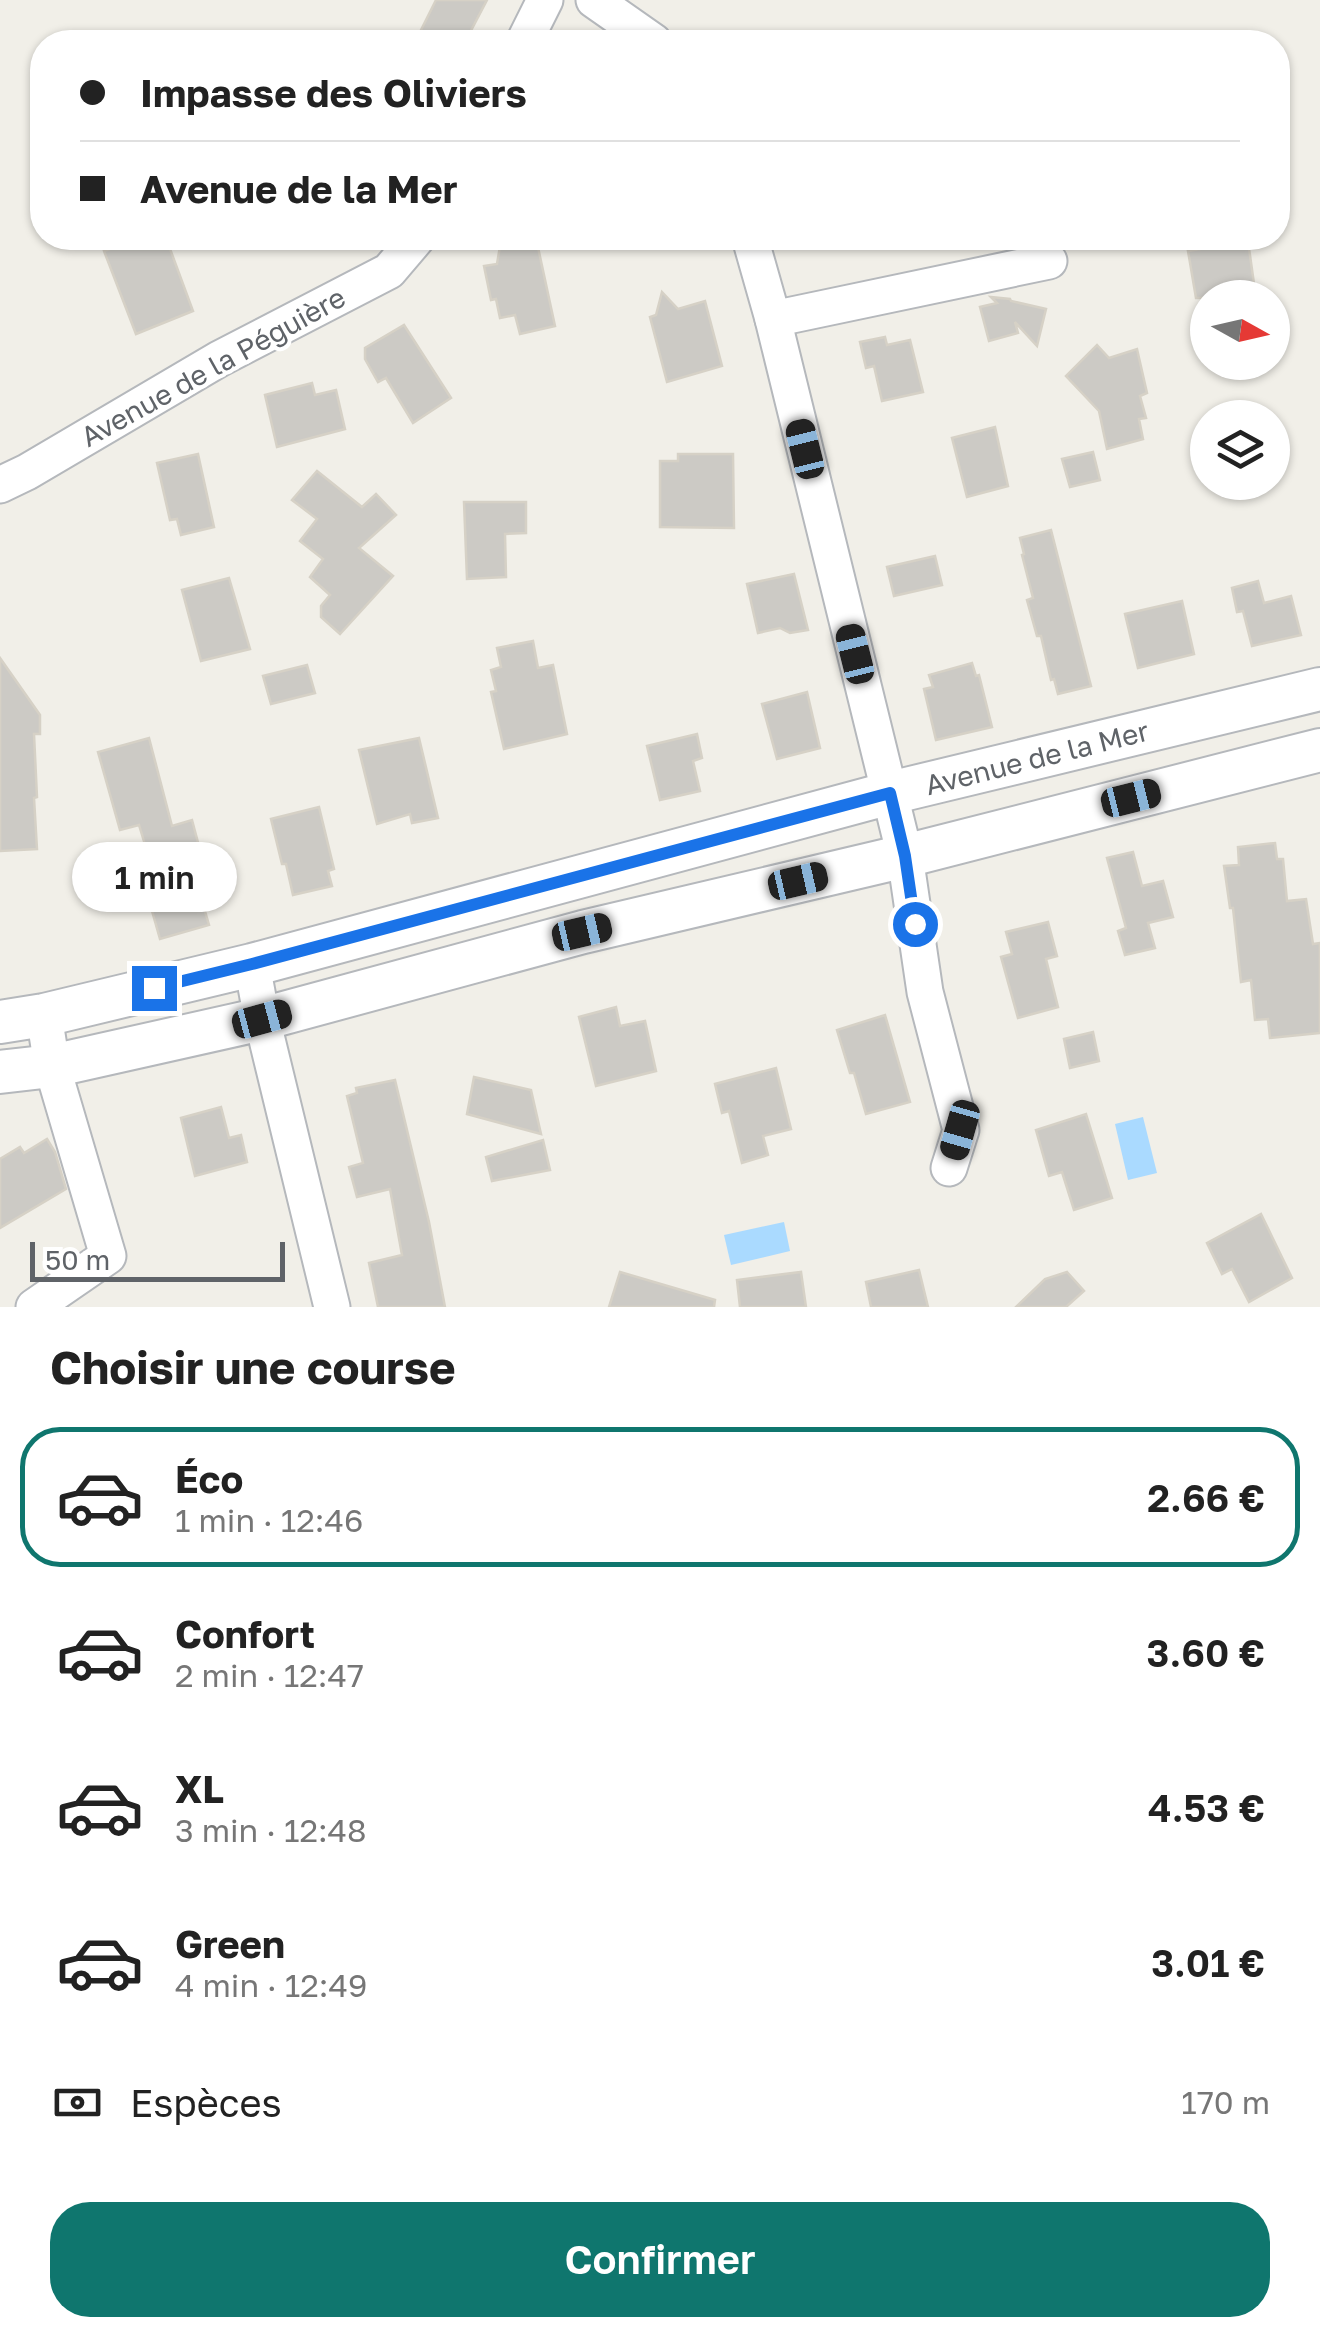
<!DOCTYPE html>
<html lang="fr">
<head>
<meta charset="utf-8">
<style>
  :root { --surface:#fff; --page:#f2f2f2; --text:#222; --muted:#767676; --line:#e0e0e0; --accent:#0f766e }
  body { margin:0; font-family:"Golos Text",sans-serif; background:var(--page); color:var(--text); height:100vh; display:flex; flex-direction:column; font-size:38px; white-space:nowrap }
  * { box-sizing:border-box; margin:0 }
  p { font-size:32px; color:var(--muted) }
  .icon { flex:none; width:55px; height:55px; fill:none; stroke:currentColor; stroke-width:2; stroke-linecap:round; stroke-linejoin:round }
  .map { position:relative; height:1307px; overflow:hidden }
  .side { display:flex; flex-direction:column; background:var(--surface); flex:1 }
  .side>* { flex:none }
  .top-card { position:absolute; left:30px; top:30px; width:1260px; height:220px; border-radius:40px; box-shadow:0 2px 8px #0004; display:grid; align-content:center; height:220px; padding:0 50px; background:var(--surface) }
  .needle { width:65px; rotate:98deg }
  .buttons { position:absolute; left:1190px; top:280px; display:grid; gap:20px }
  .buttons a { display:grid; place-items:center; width:100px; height:100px; border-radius:50%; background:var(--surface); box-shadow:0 2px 8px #0004; font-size:50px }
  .scale { position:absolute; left:30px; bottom:25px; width:255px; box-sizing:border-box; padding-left:10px; border:5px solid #5f6368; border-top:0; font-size:28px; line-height:35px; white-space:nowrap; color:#5f6368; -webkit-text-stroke:8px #fff; paint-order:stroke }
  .end { position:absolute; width:45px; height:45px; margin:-22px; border:12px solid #1a73e8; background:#fff; box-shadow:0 0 0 5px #fff }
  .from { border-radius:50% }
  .bubble { position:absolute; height:70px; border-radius:35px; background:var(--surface); box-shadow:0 2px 8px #0004; font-size:32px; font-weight:600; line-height:70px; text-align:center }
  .car { position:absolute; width:30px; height:60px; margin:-30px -15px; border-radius:12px; box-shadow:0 0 8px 2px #0007; background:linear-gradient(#222 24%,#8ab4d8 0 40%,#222 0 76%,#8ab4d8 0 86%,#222 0) }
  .top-card b { display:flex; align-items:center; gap:35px; height:95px; font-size:38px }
  .top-card b+b { border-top:2px solid var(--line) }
  .top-card i { width:25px; height:25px; background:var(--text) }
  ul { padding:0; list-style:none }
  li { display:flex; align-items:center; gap:30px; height:140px; margin:0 20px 15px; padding:0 30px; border:5px solid transparent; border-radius:40px }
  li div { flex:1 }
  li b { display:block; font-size:38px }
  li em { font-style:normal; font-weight:600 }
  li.on { border-color:var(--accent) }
  li>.icon { width:90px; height:90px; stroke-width:1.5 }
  h2 { padding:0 50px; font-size:45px; line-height:120px }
  .pay { display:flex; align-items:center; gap:25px; height:110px; padding:0 50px; font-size:38px }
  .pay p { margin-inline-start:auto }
  .action { display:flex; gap:20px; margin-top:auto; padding:20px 50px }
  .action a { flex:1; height:115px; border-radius:40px; background:var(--accent); color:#fff; font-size:40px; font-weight:600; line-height:115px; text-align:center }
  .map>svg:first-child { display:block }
  .water { fill:#aadaff }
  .building { fill:#cccac5; stroke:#d6d1c6; stroke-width:2.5 }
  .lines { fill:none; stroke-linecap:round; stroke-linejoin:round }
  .minor-casing { stroke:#b5b8bc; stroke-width:39 }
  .tertiary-casing { stroke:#b5b8bc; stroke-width:46 }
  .minor { stroke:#fff; stroke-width:35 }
  .tertiary { stroke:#fff; stroke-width:42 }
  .route { stroke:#1a73e8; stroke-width:12 }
  .labels { text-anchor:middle; stroke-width:8; stroke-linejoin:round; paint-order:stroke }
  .street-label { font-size:28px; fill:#5f6368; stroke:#fff }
</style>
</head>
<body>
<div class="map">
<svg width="1320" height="1307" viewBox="0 0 1320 1307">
  <rect width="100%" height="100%" fill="#f1efe8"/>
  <!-- water -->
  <g class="water">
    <path d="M1143,1117L1157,1173L1128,1180L1115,1124Z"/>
    <path d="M784,1222L790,1251L731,1265L724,1235Z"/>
  </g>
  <!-- building -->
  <g class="building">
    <path d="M436,0H487L465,42H415Z"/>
    <path d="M140,238H166L193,311L136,334L104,251Z"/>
    <path d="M536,238L555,326L520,334L515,315L500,318L496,299L491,300L484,266L497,264L500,246Z"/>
    <path d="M1248,241L1256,298H1196L1188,251Z"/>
    <path d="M662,292L678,309L705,301L722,366L667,382L650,317L656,315Z"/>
    <path d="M991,297L1010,299L1011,301L1046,309L1037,346L1015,322L1018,333L989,341L980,307L997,303Z"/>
    <path d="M404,325L451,398L413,423L386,378L378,382L365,359V348Z"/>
    <path d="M885,337L887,345L910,340L923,392L882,401L874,366L866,368L860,342Z"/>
    <path d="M1097,345L1109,358L1137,349L1147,393L1140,396L1146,418L1139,419L1143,439L1107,449L1099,411L1066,376Z"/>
    <path d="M312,383L315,395L336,390L345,429L277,447L265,395Z"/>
    <path d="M995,427L1008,486L967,497L952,438Z"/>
    <path d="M1093,452L1100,480L1070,487L1062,459Z"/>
    <path d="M198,454L214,527L181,535L177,519L170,520L157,463Z"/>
    <path d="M678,454H733L734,528L660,527V461H678Z"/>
    <path d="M317,471L362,507L376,494L396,515L359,548L393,576L340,634L321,617V606L330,595L310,577L323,559L300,541L317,519L292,500Z"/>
    <path d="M464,502H526V533L505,534L506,577L467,579Z"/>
    <path d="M1051,530L1091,686L1058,694L1054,679L1051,680L1041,636H1037L1027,600L1033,598L1022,555L1024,554L1020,538Z"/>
    <path d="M935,556L942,585L894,596L887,567Z"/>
    <path d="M794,574L808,630L790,633L780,628L758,633L747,584Z"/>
    <path d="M229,578L250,649L201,661L182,590Z"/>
    <path d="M1258,581L1264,603L1291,596L1301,635L1252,646L1243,611L1237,612L1232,588Z"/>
    <path d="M1182,601L1194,654L1138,668L1125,614Z"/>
    <path d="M533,641L538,668L553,665L567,734L504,749L491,692L496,691L491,670L501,667L497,648Z"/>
    <path d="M0,658L40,715V734H34L37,797L34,798L37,849L0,851Z"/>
    <path d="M972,663L976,676L979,675L992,727L936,740L924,689L933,687L929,675Z"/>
    <path d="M307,665L315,693L271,704L263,676Z"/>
    <path d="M807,692L820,748L777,759L762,704Z"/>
    <path d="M697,734L702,758L693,761L700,791L660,800L647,746Z"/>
    <path d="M149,738L172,826L192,820L208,880L197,884L209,925L160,939L148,897L160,894L139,825L120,830L98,752Z"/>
    <path d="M419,738L438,818L412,823L410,814L377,824L359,750Z"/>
    <path d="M319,807L334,869L328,871L332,886L293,895L286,864H282L271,819Z"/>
    <path d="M1275,843L1277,859H1283L1287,901L1306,899L1313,944L1320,943V1033L1270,1038L1268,1019L1255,1020L1251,980L1241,982L1233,908H1230L1224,866L1239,865L1238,847Z"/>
    <path d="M1133,852L1142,886L1163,881L1173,917L1148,923L1155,948L1125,955L1118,931L1126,928L1107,858Z"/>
    <path d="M1048,922L1057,956L1046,959L1058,1007L1018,1018L1001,957L1012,954L1006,932Z"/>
    <path d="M616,1007L620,1026L645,1021L656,1071L596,1086L579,1017Z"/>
    <path d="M885,1015L910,1102L866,1114L854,1073H850L837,1030Z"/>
    <path d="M1093,1032L1099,1061L1070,1068L1064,1039Z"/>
    <path d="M776,1068L791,1129L763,1136L768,1155L742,1163L729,1111L722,1113L715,1084Z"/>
    <path d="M474,1077L531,1090L541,1134L467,1114Z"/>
    <path d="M395,1080L429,1222L445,1307H378L369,1263L402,1255L390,1189L357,1197L349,1167L363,1163L347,1096L357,1093L356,1088Z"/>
    <path d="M221,1107L229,1138L241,1135L247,1162L195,1176L181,1118Z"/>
    <path d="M1086,1114L1112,1198L1074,1210L1062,1172L1049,1176L1036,1130Z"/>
    <path d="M47,1139L55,1152L66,1189L0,1228V1159L20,1147L24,1153Z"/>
    <path d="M543,1140L550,1170L492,1181L486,1157Z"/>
    <path d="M1261,1214L1292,1278L1249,1302L1232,1269L1222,1274L1207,1243Z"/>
    <path d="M919,1270L928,1307H871L866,1282Z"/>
    <path d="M620,1272L715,1300L714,1307H609Z"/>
    <path d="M801,1272L806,1307H740L737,1280Z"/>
    <path d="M1067,1272L1084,1291L1066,1307H1016L1045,1279Z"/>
  </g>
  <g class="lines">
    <defs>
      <g id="minor">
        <path d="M594,0L654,42"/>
        <path d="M524,42L545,0"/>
        <path d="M750,238L773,319L905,856L925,992L961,1130L949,1168"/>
        <path d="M773,319L1049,261"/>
        <path d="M0,485L27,472L219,359L389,271L417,238"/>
        <path d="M252,965L262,1019L332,1307"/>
        <path d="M34,1307L108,1256L52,1066L44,1015"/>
      </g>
      <g id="tertiary">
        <path d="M0,1022L44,1015L252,965L890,793L1320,689"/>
        <path d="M0,1072L52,1066L262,1019L583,932L905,856L1320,750"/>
      </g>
    </defs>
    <!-- minor casing -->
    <use href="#minor" class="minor-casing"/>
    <!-- tertiary casing -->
    <use href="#tertiary" class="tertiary-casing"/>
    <!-- minor -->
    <use href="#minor" class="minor"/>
    <!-- tertiary -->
    <use href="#tertiary" class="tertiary"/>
  </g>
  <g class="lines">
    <!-- route -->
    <path class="route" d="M154,988L252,964L890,793L905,856L915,924"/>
  </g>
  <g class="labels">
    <!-- street labels -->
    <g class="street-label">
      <text transform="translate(213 367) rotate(-29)" y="10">Avenue de la Péguière</text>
      <text transform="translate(1037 758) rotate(-14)" y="10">Avenue de la Mer</text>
    </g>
  </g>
</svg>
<div class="buttons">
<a><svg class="needle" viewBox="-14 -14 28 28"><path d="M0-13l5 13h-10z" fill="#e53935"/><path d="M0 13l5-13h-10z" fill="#767676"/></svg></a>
<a><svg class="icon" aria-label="layers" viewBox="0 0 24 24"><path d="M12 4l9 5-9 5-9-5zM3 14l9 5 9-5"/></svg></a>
</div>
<div class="scale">50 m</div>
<i class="end from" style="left:915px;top:924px"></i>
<i class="end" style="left:154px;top:988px"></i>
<div class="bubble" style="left:72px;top:842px;width:165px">1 min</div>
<i class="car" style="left:805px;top:449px;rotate:346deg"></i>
<i class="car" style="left:855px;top:654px;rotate:346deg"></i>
<i class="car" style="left:1131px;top:798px;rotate:76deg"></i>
<i class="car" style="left:798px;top:881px;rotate:77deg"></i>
<i class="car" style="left:582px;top:932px;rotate:77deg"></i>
<i class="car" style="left:262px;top:1019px;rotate:75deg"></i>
<i class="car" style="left:960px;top:1130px;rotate:196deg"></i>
<div class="top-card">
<b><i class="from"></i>Impasse des Oliviers</b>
<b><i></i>Avenue de la Mer</b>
</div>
</div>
<section class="side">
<h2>Choisir une course</h2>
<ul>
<li class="on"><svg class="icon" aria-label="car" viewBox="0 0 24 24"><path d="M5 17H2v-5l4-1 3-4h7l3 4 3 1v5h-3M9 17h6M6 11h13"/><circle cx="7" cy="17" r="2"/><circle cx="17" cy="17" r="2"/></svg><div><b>Éco</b><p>1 min · 12:46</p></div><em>2.66 €</em></li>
<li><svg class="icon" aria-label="car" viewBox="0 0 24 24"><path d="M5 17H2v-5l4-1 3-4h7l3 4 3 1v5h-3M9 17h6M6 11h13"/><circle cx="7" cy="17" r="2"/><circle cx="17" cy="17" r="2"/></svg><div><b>Confort</b><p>2 min · 12:47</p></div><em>3.60 €</em></li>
<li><svg class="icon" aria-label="car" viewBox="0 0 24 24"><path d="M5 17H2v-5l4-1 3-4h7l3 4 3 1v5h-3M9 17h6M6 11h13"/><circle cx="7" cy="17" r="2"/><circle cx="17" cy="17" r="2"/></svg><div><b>XL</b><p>3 min · 12:48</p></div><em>4.53 €</em></li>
<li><svg class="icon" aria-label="car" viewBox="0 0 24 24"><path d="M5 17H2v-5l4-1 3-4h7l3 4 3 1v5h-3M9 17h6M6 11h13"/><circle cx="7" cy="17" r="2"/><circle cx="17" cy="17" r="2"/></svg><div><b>Green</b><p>4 min · 12:49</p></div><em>3.01 €</em></li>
</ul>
<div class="pay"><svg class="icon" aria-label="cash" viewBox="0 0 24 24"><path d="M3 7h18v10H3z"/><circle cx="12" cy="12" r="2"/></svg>Espèces<p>170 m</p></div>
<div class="action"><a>Confirmer</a></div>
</section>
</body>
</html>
